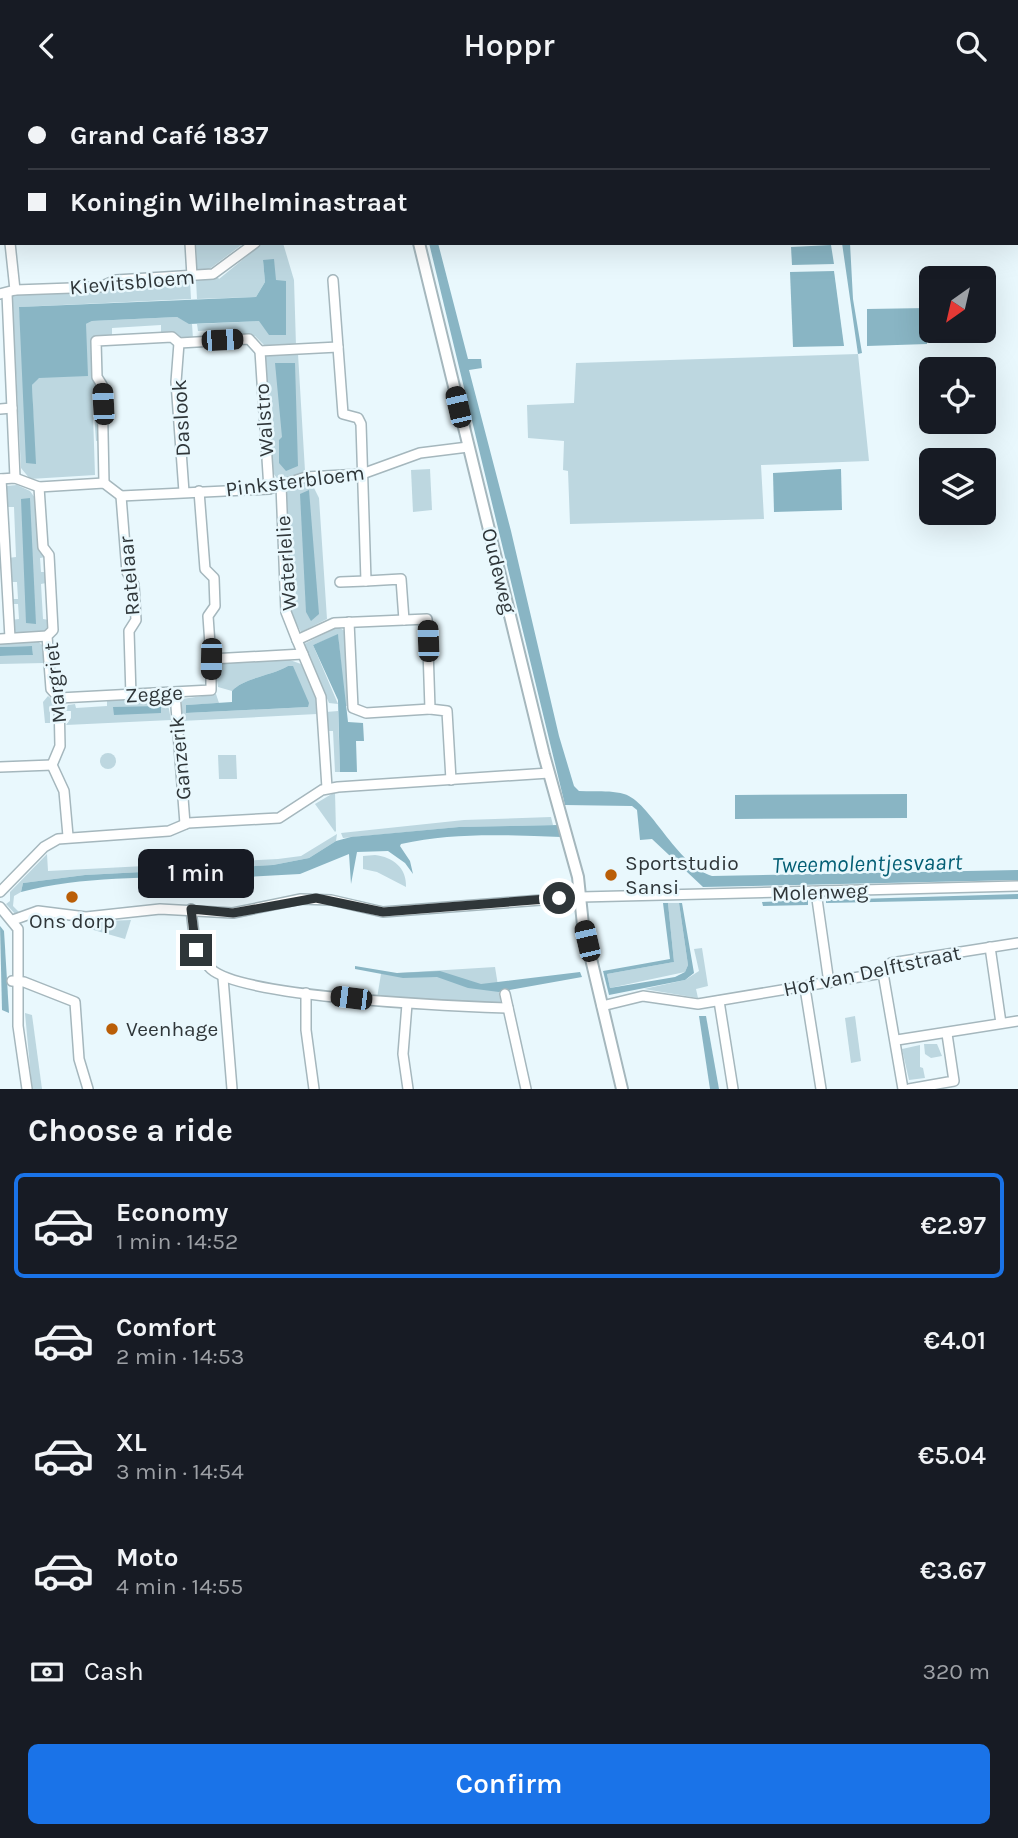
<!DOCTYPE html>
<html lang="en">
<head>
<meta charset="utf-8">
<style>
  :root { --surface:#171b24; --page:#20242c; --text:#f1f3f6; --muted:#9ea1a6; --line:#363941; --accent:#1a73e8 }
  body { margin:0; font-family:Karla,sans-serif; background:var(--page); color:var(--text); height:100vh; display:flex; flex-direction:column; font-size:26px; white-space:nowrap }
  * { box-sizing:border-box; margin:0 }
  p { font-size:23px; color:var(--muted) }
  .icon { flex:none; width:38px; height:38px; fill:none; stroke:currentColor; stroke-width:2; stroke-linecap:round; stroke-linejoin:round }
  .map { position:relative; height:998px; overflow:hidden }
  .sheet { display:flex; flex-direction:column; background:var(--surface); flex:1 }
  .sheet>* { flex:none }
  .top-card { position:absolute; left:0px; top:0px; width:1018px; height:154px; box-shadow:0 7px 28px #0002; display:grid; align-content:center; height:154px; padding:0 28px; background:var(--surface) }
  .needle { width:46px; rotate:214deg }
  .controls { position:absolute; left:919px; top:175px; display:grid; gap:14px }
  .controls a { display:grid; place-items:center; width:77px; height:77px; border-radius:10px; background:var(--surface); box-shadow:0 7px 28px #0002; font-size:35px }
  .end { position:absolute; width:32px; height:32px; margin:-16px; border:9px solid #2f3639; background:#fff; box-shadow:0 0 0 4px #fff }
  .from { border-radius:50% }
  .bubble { position:absolute; height:49px; border-radius:10px; background:var(--surface); box-shadow:0 7px 28px #0002; font-size:23px; font-weight:600; line-height:49px; text-align:center }
  .car { position:absolute; width:21px; height:42px; margin:-21px -10px; border-radius:9px; box-shadow:0 0 5px 2px #0007; background:linear-gradient(#222 24%,#8ab4d8 0 40%,#222 0 76%,#8ab4d8 0 86%,#222 0) }
  .top-card b { display:flex; align-items:center; gap:24px; height:66px; font-size:26px }
  .top-card b+b { border-top:2px solid var(--line) }
  .top-card i { width:18px; height:18px; background:var(--text) }
  ul { padding:0; list-style:none }
  li { display:flex; align-items:center; gap:21px; height:105px; margin:0 14px 10px; padding:0 14px; border:4px solid transparent; border-radius:10px }
  li div { flex:1 }
  li b { display:block; font-size:26px }
  li em { font-style:normal; font-weight:600 }
  li.active { border-color:var(--accent) }
  li>.icon { width:63px; height:63px; stroke-width:1.5 }
  h2 { padding:0 28px; font-size:32px; line-height:84px }
  .pay { display:flex; align-items:center; gap:18px; height:77px; padding:0 28px; font-size:26px }
  .pay p { margin-inline-start:auto }
  .primary-button { display:flex; gap:14px; margin-top:auto; padding:14px 28px }
  .primary-button a { flex:1; height:80px; border-radius:10px; background:var(--accent); color:#fff; font-size:28px; font-weight:600; line-height:80px; text-align:center }
  header { display:flex; justify-content:space-between; align-items:center; height:91px; padding:0 28px; background:var(--surface); font-size:32px; font-weight:600 }
  .map>svg:first-child { display:block }
  .green { fill:#bdd7e0 }
  .water { fill:#89b5c4 }
  .lines { fill:none; stroke-linecap:round; stroke-linejoin:round }
  .minor-casing { stroke:#a5b7bd; stroke-width:12 }
  .tertiary-casing { stroke:#a5b7bd; stroke-width:14 }
  .secondary-casing { stroke:#a5b7bd; stroke-width:16 }
  .minor { stroke:#fff; stroke-width:9 }
  .tertiary { stroke:#fff; stroke-width:10 }
  .secondary { stroke:#cbf3ff; stroke-width:12 }
  .route { stroke:#2f3639; stroke-width:9 }
  .poi-dot { fill:#ba5e07; stroke:#e9f8fd; stroke-width:2.5 }
  .labels { text-anchor:middle; stroke-width:5; stroke-linejoin:round; paint-order:stroke }
  .street-label { font-size:21px; fill:#2f3639; stroke:#e9f8fd }
  .poi-label { font-size:21px; fill:#2f3639; stroke:#e9f8fd; text-anchor:start }
  .water-label { font-size:23px; font-style:italic; fill:#035e74; stroke:#e9f8fd }
</style>
</head>
<body>
<header><svg class="icon" aria-label="back" viewBox="0 0 24 24"><path d="M15 5l-7 7 7 7"/></svg>Hoppr<svg class="icon" aria-label="search" viewBox="0 0 24 24"><circle cx="10" cy="10" r="6"/><path d="M15 15l6 6"/></svg></header>
<div class="map">
<svg width="1018" height="998" viewBox="0 0 1018 998">
  <rect width="100%" height="100%" fill="#e9f8fd"/>
  <!-- green -->
  <g class="green">
    <path d="M196,152H244L208,179H197Z"/>
    <path d="M263,152H283L294,189L296,255L266,256L255,245H235L234,238L198,240L197,233L259,230L286,191L276,190L263,169L265,191L256,206L197,208L196,189L217,185L219,188Z"/>
    <path d="M190,190L191,208L19,216L35,373L32,294L86,233L92,230L177,226L192,233L193,248H181L175,242L161,241V234L112,237V244L92,246L101,349L96,350L92,293L95,384L30,388L21,377L12,206L15,203L106,199L120,193L122,199L144,197V191Z"/>
    <path d="M298,263L305,380L279,390L271,379L267,337H273L272,313H266L264,268L265,265Z"/>
    <path d="M858,263L869,370L761,374L764,428L570,433L568,380L563,379L564,350L528,347L527,314L574,312L576,272Z"/>
    <path d="M430,378L432,419L413,421L411,379Z"/>
    <path d="M306,390L311,391L319,407L327,528L301,541L291,523L290,511L296,510L295,485L289,484L285,401Z"/>
    <path d="M17,394L30,400L35,407L39,457L46,466L40,467L41,481H45L46,492L41,493L43,528L49,529L47,538L43,540L13,542L11,529L19,528L18,513H11V508H18L17,491H9L8,467L16,466L14,416H6V395Z"/>
    <path d="M338,536L345,540L349,615H345L338,544L313,554L338,613L329,612L304,553Z"/>
    <path d="M37,549L42,554L44,572L0,573V565L33,564L32,555L0,556V551Z"/>
    <path d="M287,568L301,573L316,607L317,623L181,630L182,608L216,603L219,612L186,614V622L308,616L288,575C271,585 243,587 232,600L218,596L215,575L230,571Z"/>
    <path d="M48,605L55,611V618L50,619V632H45L43,611Z"/>
    <path d="M167,608L171,629L66,634L71,627V620H65L68,614L75,613L76,617L107,615V609Z"/>
    <path d="M338,620L340,681H335L333,640H327L326,621Z"/>
    <circle cx="108" cy="670" r="8"/>
    <path d="M218,664H236L237,688H219Z"/>
    <path d="M335,701L336,740L335,741L315,713Z"/>
    <path d="M551,726L553,734L459,736L343,747L341,742L464,729Z"/>
    <path d="M337,743L336,750L309,767L273,774L85,784L23,792L21,801L14,805L13,815L20,822L16,824L6,813L10,810V801L47,763L48,780L278,768L301,765Z"/>
    <path d="M375,764C393,766 407,777 406,796L377,781L363,778V765Z"/>
    <path d="M668,812H679L688,874L685,881L610,897L607,883L674,871Z"/>
    <path d="M131,829L125,848L83,836L82,831Z"/>
    <path d="M702,857L708,895L696,898L698,907L644,898L685,889L699,880L694,858Z"/>
    <path d="M495,876L501,913L377,907L381,883Z"/>
    <path d="M25,922L32,924L42,998H32Z"/>
    <path d="M855,925L861,970L851,972L845,927Z"/>
    <path d="M924,953H937L942,965L931,967L925,963Z"/>
    <path d="M920,954V976L923,977L925,987L909,989L902,958Z"/>
  </g>
  <!-- water -->
  <g class="water">
    <rect x="873" y="0" width="124" height="2"/>
    <path d="M429,152H438L468,268H481L482,277L469,279L511,440L559,645L574,695L579,700C593,701 610,699 624,703C650,710 676,774 712,785L1018,779V789L703,796L652,748L640,749L637,719L632,715L565,714Z"/>
    <path d="M842,152H850L853,208L862,262L858,263Z"/>
    <path d="M831,154L834,173L792,174L791,156Z"/>
    <path d="M274,168L276,189L286,190V244H269L259,230L189,233L177,226L92,230L86,233L88,285L39,287L32,294L36,373L26,372L19,216L256,206L265,191L263,169Z"/>
    <path d="M834,180L844,255L793,256L790,181Z"/>
    <path d="M928,217L927,253L867,255V218Z"/>
    <path d="M275,272H295L298,375L286,380L279,372V349L282,346Z"/>
    <path d="M841,378L842,419L774,421L773,382Z"/>
    <path d="M309,399L319,523L311,530L306,521L300,403Z"/>
    <path d="M30,407L36,533L26,532L21,408Z"/>
    <path d="M338,543L348,631L363,632L364,650H356L357,681H340L338,609L313,554Z"/>
    <path d="M32,555L33,564L0,565V556Z"/>
    <path d="M288,575H293L309,612L308,616L186,622V614L232,611V600C243,587 271,585 288,575Z"/>
    <path d="M161,615V622L114,624L113,616Z"/>
    <path d="M907,703V727L735,728V704Z"/>
    <path d="M558,734L561,746C507,744 454,741 401,753L400,755L410,770L413,783L405,772L388,760L357,761L351,793L349,763L300,783L212,788L211,785C149,787 82,785 21,801L23,792L85,784L273,774L309,767L336,750L351,746L459,736Z"/>
    <path d="M1018,803V808L826,812V809Z"/>
    <path d="M808,809V814L763,815L762,811Z"/>
    <path d="M663,812H668L674,871L607,883L610,897L675,886L685,881L688,874L679,812H682L694,882L685,889L609,904L603,880L670,868Z"/>
    <path d="M0,835L4,840L9,922L2,919Z"/>
    <path d="M355,875L397,882L440,880L481,893L580,881L582,886L499,901L468,897L437,886L403,887L355,878Z"/>
    <path d="M699,925H706L719,998H710Z"/>
  </g>
  <g class="lines">
    <defs>
      <g id="minor">
        <path d="M173,0L174,2"/>
        <path d="M274,0V2"/>
        <path d="M0,43H2"/>
        <path d="M0,52L2,68"/>
        <path d="M0,116L2,115"/>
        <path d="M10,152L15,199"/>
        <path d="M190,152L192,185"/>
        <path d="M333,189L343,323L358,327L361,333L366,490L401,488L404,529L427,528L430,618L447,620L451,689"/>
        <path d="M0,203L15,199L100,196L116,189L213,183L255,152"/>
        <path d="M7,203L15,387"/>
        <path d="M179,252L176,291L184,401"/>
        <path d="M260,260L269,398"/>
        <path d="M0,318L12,317"/>
        <path d="M0,388L15,387L39,396L104,392L121,405L269,398L306,386L362,383L420,362L468,356"/>
        <path d="M1,388L10,547"/>
        <path d="M104,392L102,294L97,286L96,250L172,246L179,252L249,248L260,260L338,256"/>
        <path d="M281,394L286,521L297,549"/>
        <path d="M39,396L43,456L49,464L53,539L47,545L51,598L59,607L60,655L52,674L64,700L68,745"/>
        <path d="M199,400L205,478L214,487L215,515L208,525L211,568"/>
        <path d="M121,405L127,481L134,494L136,529L129,540L131,605"/>
        <path d="M340,491L366,490"/>
        <path d="M349,531L353,617L366,622L430,618"/>
        <path d="M0,548L47,545"/>
        <path d="M175,602L185,733"/>
        <path d="M59,607L211,599V568L303,563"/>
        <path d="M0,676L52,674"/>
        <path d="M327,697L321,606L297,549L334,532L404,529"/>
        <path d="M0,801L44,756L58,748L169,740L188,732L279,727L322,699L338,696L549,682"/>
        <path d="M816,801L829,892"/>
        <path d="M0,816L18,838V935L27,998"/>
        <path d="M191,818C194,841 193,861 211,878C243,907 456,915 508,917"/>
        <path d="M13,829L38,820L86,826L160,818L233,822L301,808L331,809L383,821L581,806L1018,795"/>
        <path d="M990,856L1001,932"/>
        <path d="M883,882L903,998"/>
        <path d="M223,887L232,998"/>
        <path d="M12,890L24,891L75,911L79,968L88,998"/>
        <path d="M805,897L821,998"/>
        <path d="M306,902V939L314,998"/>
        <path d="M505,903L526,998"/>
        <path d="M719,910L733,998"/>
        <path d="M407,913L403,963L408,998"/>
        <path d="M602,915L643,905L698,913L883,882L891,872L1018,852"/>
        <path d="M897,949L1018,930"/>
        <path d="M909,998L954,990L947,943"/>
      </g>
      <g id="tertiary">
        <path d="M349,0L350,2"/>
        <path d="M419,152L544,664L578,786L583,834L622,998"/>
      </g>
      <g id="secondary">
        <path d="M849,0V2"/>
        <path d="M1017,108H1018"/>
      </g>
    </defs>
    <!-- minor casing -->
    <use href="#minor" class="minor-casing"/>
    <!-- tertiary casing -->
    <use href="#tertiary" class="tertiary-casing"/>
    <!-- secondary casing -->
    <use href="#secondary" class="secondary-casing"/>
    <!-- minor -->
    <use href="#minor" class="minor"/>
    <!-- tertiary -->
    <use href="#tertiary" class="tertiary"/>
    <!-- secondary -->
    <use href="#secondary" class="secondary"/>
  </g>
  <g class="lines">
    <!-- route -->
    <path class="route" d="M196,859L191,818L233,822L316,807L383,821L559,807"/>
  </g>
  <!-- markers -->
  <g class="poi-dot">
    <circle cx="611" cy="784" r="7"/>
    <circle cx="72" cy="806" r="7"/>
    <circle cx="112" cy="938" r="7"/>
  </g>
  <g class="labels">
    <!-- street labels -->
    <g class="street-label">
      <text transform="translate(132 191) rotate(-5)" y="7">Kievitsbloem</text>
      <text transform="translate(181 327) rotate(-93)" y="7">Daslook</text>
      <text transform="translate(264 329) rotate(-94)" y="7">Walstro</text>
      <text transform="translate(295 390) rotate(-7)" y="7">Pinksterbloem</text>
      <text transform="translate(286 472) rotate(-94)" y="7">Waterlelie</text>
      <text transform="translate(499 480) rotate(76)" y="7">Oudeweg</text>
      <text transform="translate(129 485) rotate(-95)" y="7">Ratelaar</text>
      <text transform="translate(55 592) rotate(-96)" y="7">Margriet</text>
      <text transform="translate(154 603) rotate(-3)" y="7">Zegge</text>
      <text transform="translate(180 667) rotate(-95)" y="7">Ganzerik</text>
      <text transform="translate(820 801) rotate(-2)" y="7">Molenweg</text>
      <text transform="translate(872 880) rotate(-12)" y="7">Hof van Delftstraat</text>
    </g>
    <!-- poi labels -->
    <g class="poi-label">
      <text x="625" y="779">Sportstudio<tspan x="625" dy="24">Sansi</tspan></text>
      <text x="72" y="837" text-anchor="middle">Ons dorp</text>
      <text x="126" y="945">Veenhage</text>
    </g>
    <!-- water labels -->
    <g class="water-label">
      <text transform="translate(867 772) rotate(-1)" y="8">Tweemolentjesvaart</text>
    </g>
  </g>
</svg>
<div class="controls">
<a><svg class="needle" viewBox="-14 -14 28 28"><path d="M0-13l5 13h-10z" fill="#e53935"/><path d="M0 13l5-13h-10z" fill="#9ea1a6"/></svg></a>
<a><svg class="icon" aria-label="locate" viewBox="0 0 24 24"><circle cx="12" cy="12" r="6"/><path d="M12 2v4M12 18v4M2 12h4M18 12h4"/></svg></a>
<a><svg class="icon" aria-label="layers" viewBox="0 0 24 24"><path d="M12 4l9 5-9 5-9-5zM3 14l9 5 9-5"/></svg></a>
</div>
<i class="end from" style="left:559px;top:807px"></i>
<i class="end" style="left:196px;top:859px"></i>
<div class="bubble" style="left:138px;top:758px;width:116px">1 min</div>
<i class="car" style="left:222px;top:249px;rotate:87deg"></i>
<i class="car" style="left:103px;top:313px;rotate:357deg"></i>
<i class="car" style="left:458px;top:316px;rotate:347deg"></i>
<i class="car" style="left:428px;top:550px;rotate:358deg"></i>
<i class="car" style="left:211px;top:568px;rotate:181deg"></i>
<i class="car" style="left:587px;top:850px;rotate:347deg"></i>
<i class="car" style="left:351px;top:907px;rotate:277deg"></i>
<div class="top-card">
<b><i class="from"></i>Grand Café 1837</b>
<b><i></i>Koningin Wilhelminastraat</b>
</div>
</div>
<section class="sheet">
<h2>Choose a ride</h2>
<ul>
<li class="active"><svg class="icon" aria-label="car" viewBox="0 0 24 24"><path d="M5 17H2v-5l4-1 3-4h7l3 4 3 1v5h-3M9 17h6M6 11h13"/><circle cx="7" cy="17" r="2"/><circle cx="17" cy="17" r="2"/></svg><div><b>Economy</b><p>1 min · 14:52</p></div><em>€2.97</em></li>
<li><svg class="icon" aria-label="car" viewBox="0 0 24 24"><path d="M5 17H2v-5l4-1 3-4h7l3 4 3 1v5h-3M9 17h6M6 11h13"/><circle cx="7" cy="17" r="2"/><circle cx="17" cy="17" r="2"/></svg><div><b>Comfort</b><p>2 min · 14:53</p></div><em>€4.01</em></li>
<li><svg class="icon" aria-label="car" viewBox="0 0 24 24"><path d="M5 17H2v-5l4-1 3-4h7l3 4 3 1v5h-3M9 17h6M6 11h13"/><circle cx="7" cy="17" r="2"/><circle cx="17" cy="17" r="2"/></svg><div><b>XL</b><p>3 min · 14:54</p></div><em>€5.04</em></li>
<li><svg class="icon" aria-label="car" viewBox="0 0 24 24"><path d="M5 17H2v-5l4-1 3-4h7l3 4 3 1v5h-3M9 17h6M6 11h13"/><circle cx="7" cy="17" r="2"/><circle cx="17" cy="17" r="2"/></svg><div><b>Moto</b><p>4 min · 14:55</p></div><em>€3.67</em></li>
</ul>
<div class="pay"><svg class="icon" aria-label="cash" viewBox="0 0 24 24"><path d="M3 7h18v10H3z"/><circle cx="12" cy="12" r="2"/></svg>Cash<p>320 m</p></div>
<div class="primary-button"><a>Confirm</a></div>
</section>
</body>
</html>
